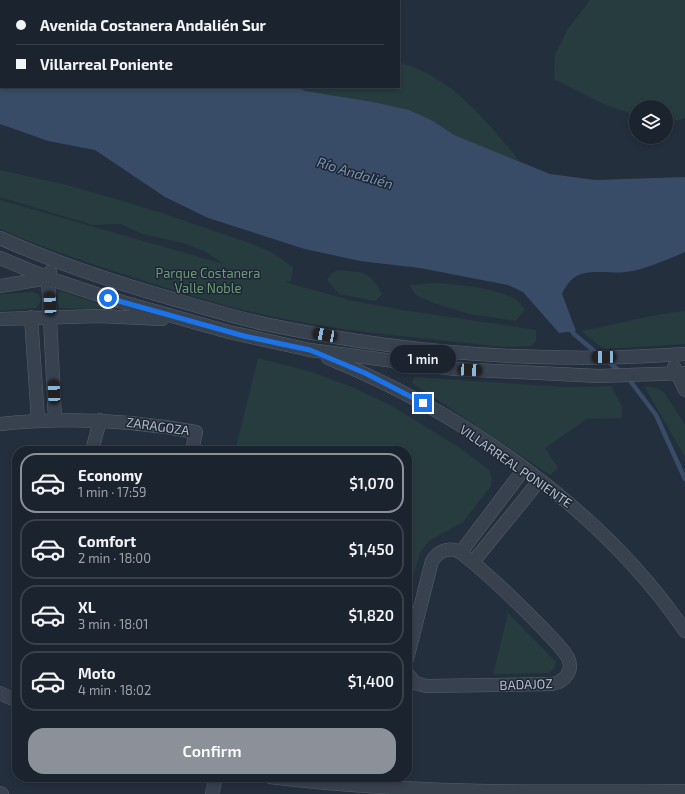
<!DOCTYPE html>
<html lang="en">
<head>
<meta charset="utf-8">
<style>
  :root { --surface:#1b232e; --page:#242b36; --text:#f1f3f6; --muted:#a0a4aa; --line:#39404a; --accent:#8c9099 }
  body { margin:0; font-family:"Exo 2",sans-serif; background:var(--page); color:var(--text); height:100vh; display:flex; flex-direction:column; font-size:15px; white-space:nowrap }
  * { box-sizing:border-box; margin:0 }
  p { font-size:13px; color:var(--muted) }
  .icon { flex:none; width:22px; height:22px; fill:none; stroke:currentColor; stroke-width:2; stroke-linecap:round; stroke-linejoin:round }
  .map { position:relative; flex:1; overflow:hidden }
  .sheet { position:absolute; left:12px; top:446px; width:400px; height:336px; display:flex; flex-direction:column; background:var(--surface); border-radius:16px; box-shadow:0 2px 6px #0003,0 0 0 1px var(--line) }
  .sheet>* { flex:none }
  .hud { position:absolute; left:0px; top:0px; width:400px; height:88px; box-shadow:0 2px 6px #0003,0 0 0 1px var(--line); display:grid; align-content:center; height:88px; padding:0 16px; background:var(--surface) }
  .fabs { position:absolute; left:629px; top:100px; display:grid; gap:8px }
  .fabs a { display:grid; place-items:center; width:44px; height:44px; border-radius:50%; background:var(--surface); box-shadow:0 2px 6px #0003,0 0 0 1px var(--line); font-size:20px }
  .end { position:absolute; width:18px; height:18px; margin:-9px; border:5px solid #1a73e8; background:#fff; box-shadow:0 0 0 2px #fff }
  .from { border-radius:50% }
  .bubble { position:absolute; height:28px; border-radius:14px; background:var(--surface); box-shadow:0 2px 6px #0003,0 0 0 1px var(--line); font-size:13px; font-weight:600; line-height:28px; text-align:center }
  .car { position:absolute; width:12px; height:24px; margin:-12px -6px; border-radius:5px; box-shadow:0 0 3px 1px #0007; background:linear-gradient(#222 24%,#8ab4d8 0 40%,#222 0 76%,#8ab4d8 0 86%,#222 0) }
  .hud b { display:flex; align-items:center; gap:14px; height:38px; font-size:15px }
  .hud b+b { border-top:1px solid var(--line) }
  .hud i { width:10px; height:10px; background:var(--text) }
  ul { padding:7px 0 0; list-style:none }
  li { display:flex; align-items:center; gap:12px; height:60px; margin:0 8px 6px; padding:0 8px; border:2px solid var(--line); border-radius:16px }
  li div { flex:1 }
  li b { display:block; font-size:15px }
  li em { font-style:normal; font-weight:600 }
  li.selected { border-color:var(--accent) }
  li>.icon { width:36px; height:36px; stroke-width:1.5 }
  .cta { display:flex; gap:8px; margin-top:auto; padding:8px 16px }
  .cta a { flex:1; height:46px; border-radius:16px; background:var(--accent); color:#fff; font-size:16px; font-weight:600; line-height:46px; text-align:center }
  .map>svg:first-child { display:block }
  .green { fill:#263c3f }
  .water { fill:#394c67 }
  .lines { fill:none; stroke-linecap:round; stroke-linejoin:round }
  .stream { stroke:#394c67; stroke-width:4.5 }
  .street-casing { stroke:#565f6c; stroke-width:14 }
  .street { stroke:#38414e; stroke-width:13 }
  .route { stroke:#1a73e8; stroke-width:5 }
  .labels { text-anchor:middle; stroke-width:3; stroke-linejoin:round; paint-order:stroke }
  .park-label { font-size:13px; fill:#6b9a76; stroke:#1d2633 }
  .street-label { font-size:13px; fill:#b4bcc9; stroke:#1d2633 }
  .water-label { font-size:14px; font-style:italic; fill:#7c92b1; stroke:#1d2633 }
</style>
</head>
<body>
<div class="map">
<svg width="685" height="794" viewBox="0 0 685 794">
  <rect width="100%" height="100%" fill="#242f3e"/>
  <!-- green -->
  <g class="green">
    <path d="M0,0H175L179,1H1V10Z"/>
    <path d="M590,0H685V118L679,120H666V107H636V115L603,104L554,79L555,54L568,29Z"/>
    <path d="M399,62C456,80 482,117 520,161L482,148L454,135L433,121L305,91L297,87H399Z"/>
    <path d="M0,170L71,186L156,211L250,243L273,253L293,267L291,281L285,282L349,300L403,310L536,330V341L531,346L504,347C426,338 347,333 270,316C226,307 182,293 139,279C92,264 45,249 0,229V200L224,264L204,251L183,243L143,234L120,224L93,225L0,197Z"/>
    <path d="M337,270C363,273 369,269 382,294L375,301L339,294L327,280L330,275Z"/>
    <path d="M434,283C456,284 498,288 517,300C520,302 522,307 525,309L516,321L470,314L433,303L416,295L409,285Z"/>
    <path d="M33,292L38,294L42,300L36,308L0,311V294Z"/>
    <path d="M59,292H64L96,303L101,305V307L96,309L59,308L57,302Z"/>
    <path d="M685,311V344L604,349L581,331C615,325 651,314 685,311Z"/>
    <path d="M258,358L312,372L352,387L392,406L460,448L489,470L492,478L491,486L463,522L429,541L420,553L407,598V451H235Z"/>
    <path d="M414,377L564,387L611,386L622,406V418L587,419L545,448L558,468L550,475L412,383Z"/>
    <path d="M644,386L656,388L664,392L685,425V457Z"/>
    <path d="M508,613L556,662L553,670L549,673L493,674Z"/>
  </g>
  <!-- water -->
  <path class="water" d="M0,10L1,87H297L305,91L373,102L409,110L433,121L454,135L550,174L595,180L685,177V252C668,259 644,270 626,272C598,275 576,263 562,294L576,331L559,333L523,292L508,285L420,268L360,261L305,249L208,218L165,197L95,150L48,141L0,124Z"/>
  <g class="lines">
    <!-- stream -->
    <g class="stream">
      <path d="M569,327L574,334L599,355"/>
      <path d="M606,360L621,372"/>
      <path d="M628,378L656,415L685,479"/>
    </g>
    <defs>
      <g id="street">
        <path d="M0,238C51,261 105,279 159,295C194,305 229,316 265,324C402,353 545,364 685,354"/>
        <path d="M0,258L48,278L108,298L229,332L310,350L455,369L599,376L685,373"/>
        <path d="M50,272L48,278L55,419"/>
        <path d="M0,286L48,278"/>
        <path d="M31,317L38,420"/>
        <path d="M0,319L99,316L162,319"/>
        <path d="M328,358C463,413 602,509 685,631"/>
        <path d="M674,367L685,390"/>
        <path d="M0,424C66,417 131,420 196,432L192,451"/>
        <path d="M92,451L100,420"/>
        <path d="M461,552L524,469"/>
        <path d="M473,562L539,481"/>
        <path d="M407,659L432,561C437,553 445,548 455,550C468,553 561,643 568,658C574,670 565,682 552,684L426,686L415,683L407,673"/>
        <path d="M0,693L17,701"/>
        <path d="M270,777C407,794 547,792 685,791"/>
        <path d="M0,793L2,794"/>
        <path d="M212,794L216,777"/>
      </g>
    </defs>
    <!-- street casing -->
    <use href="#street" class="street-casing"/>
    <!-- street -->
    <use href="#street" class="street"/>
  </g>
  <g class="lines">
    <!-- route -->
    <path class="route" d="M108,298L244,336L310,350L365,373L423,403"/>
  </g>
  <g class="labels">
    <!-- park labels -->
    <g class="park-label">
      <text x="208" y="278">Parque Costanera<tspan x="208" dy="15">Valle Noble</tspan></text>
    </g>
    <!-- street labels -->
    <g class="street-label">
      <text transform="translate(158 426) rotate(8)" y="5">ZARAGOZA</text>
      <text transform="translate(516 466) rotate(35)" y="5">VILLARREAL PONIENTE</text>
      <text transform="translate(526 684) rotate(-2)" y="5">BADAJOZ</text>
    </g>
    <!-- water labels -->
    <g class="water-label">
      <text transform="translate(355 173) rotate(17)" y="5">Río Andalién</text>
    </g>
  </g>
</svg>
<div class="fabs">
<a><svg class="icon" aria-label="layers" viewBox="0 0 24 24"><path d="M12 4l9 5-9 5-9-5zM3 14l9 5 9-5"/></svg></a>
</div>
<i class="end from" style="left:108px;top:298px"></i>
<i class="end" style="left:423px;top:403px"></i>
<div class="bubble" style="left:390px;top:345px;width:66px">1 min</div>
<i class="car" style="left:50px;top:304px;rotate:357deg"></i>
<i class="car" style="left:325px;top:335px;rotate:281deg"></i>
<i class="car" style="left:604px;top:357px;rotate:270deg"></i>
<i class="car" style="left:470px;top:370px;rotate:93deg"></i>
<i class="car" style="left:54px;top:392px;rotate:358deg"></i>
<div class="hud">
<b><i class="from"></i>Avenida Costanera Andalién Sur</b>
<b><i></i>Villarreal Poniente</b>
</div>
<section class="sheet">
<ul>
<li class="selected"><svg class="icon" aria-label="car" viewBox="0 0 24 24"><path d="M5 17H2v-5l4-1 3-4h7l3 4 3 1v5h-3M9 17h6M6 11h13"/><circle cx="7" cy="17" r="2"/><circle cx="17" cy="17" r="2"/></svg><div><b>Economy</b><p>1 min · 17:59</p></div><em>$1,070</em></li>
<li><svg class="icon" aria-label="car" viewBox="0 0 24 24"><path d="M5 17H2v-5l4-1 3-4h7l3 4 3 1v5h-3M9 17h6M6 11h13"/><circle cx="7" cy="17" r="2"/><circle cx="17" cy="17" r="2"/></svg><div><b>Comfort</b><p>2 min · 18:00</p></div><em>$1,450</em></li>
<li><svg class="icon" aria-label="car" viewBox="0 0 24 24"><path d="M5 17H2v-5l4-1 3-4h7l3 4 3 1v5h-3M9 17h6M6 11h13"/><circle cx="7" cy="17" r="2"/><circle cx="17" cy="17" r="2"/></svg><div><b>XL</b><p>3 min · 18:01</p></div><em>$1,820</em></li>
<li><svg class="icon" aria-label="car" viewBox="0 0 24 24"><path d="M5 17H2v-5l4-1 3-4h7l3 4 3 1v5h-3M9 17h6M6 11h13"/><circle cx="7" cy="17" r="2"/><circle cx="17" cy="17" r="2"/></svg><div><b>Moto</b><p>4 min · 18:02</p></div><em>$1,400</em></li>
</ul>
<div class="cta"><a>Confirm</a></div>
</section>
</div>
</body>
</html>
